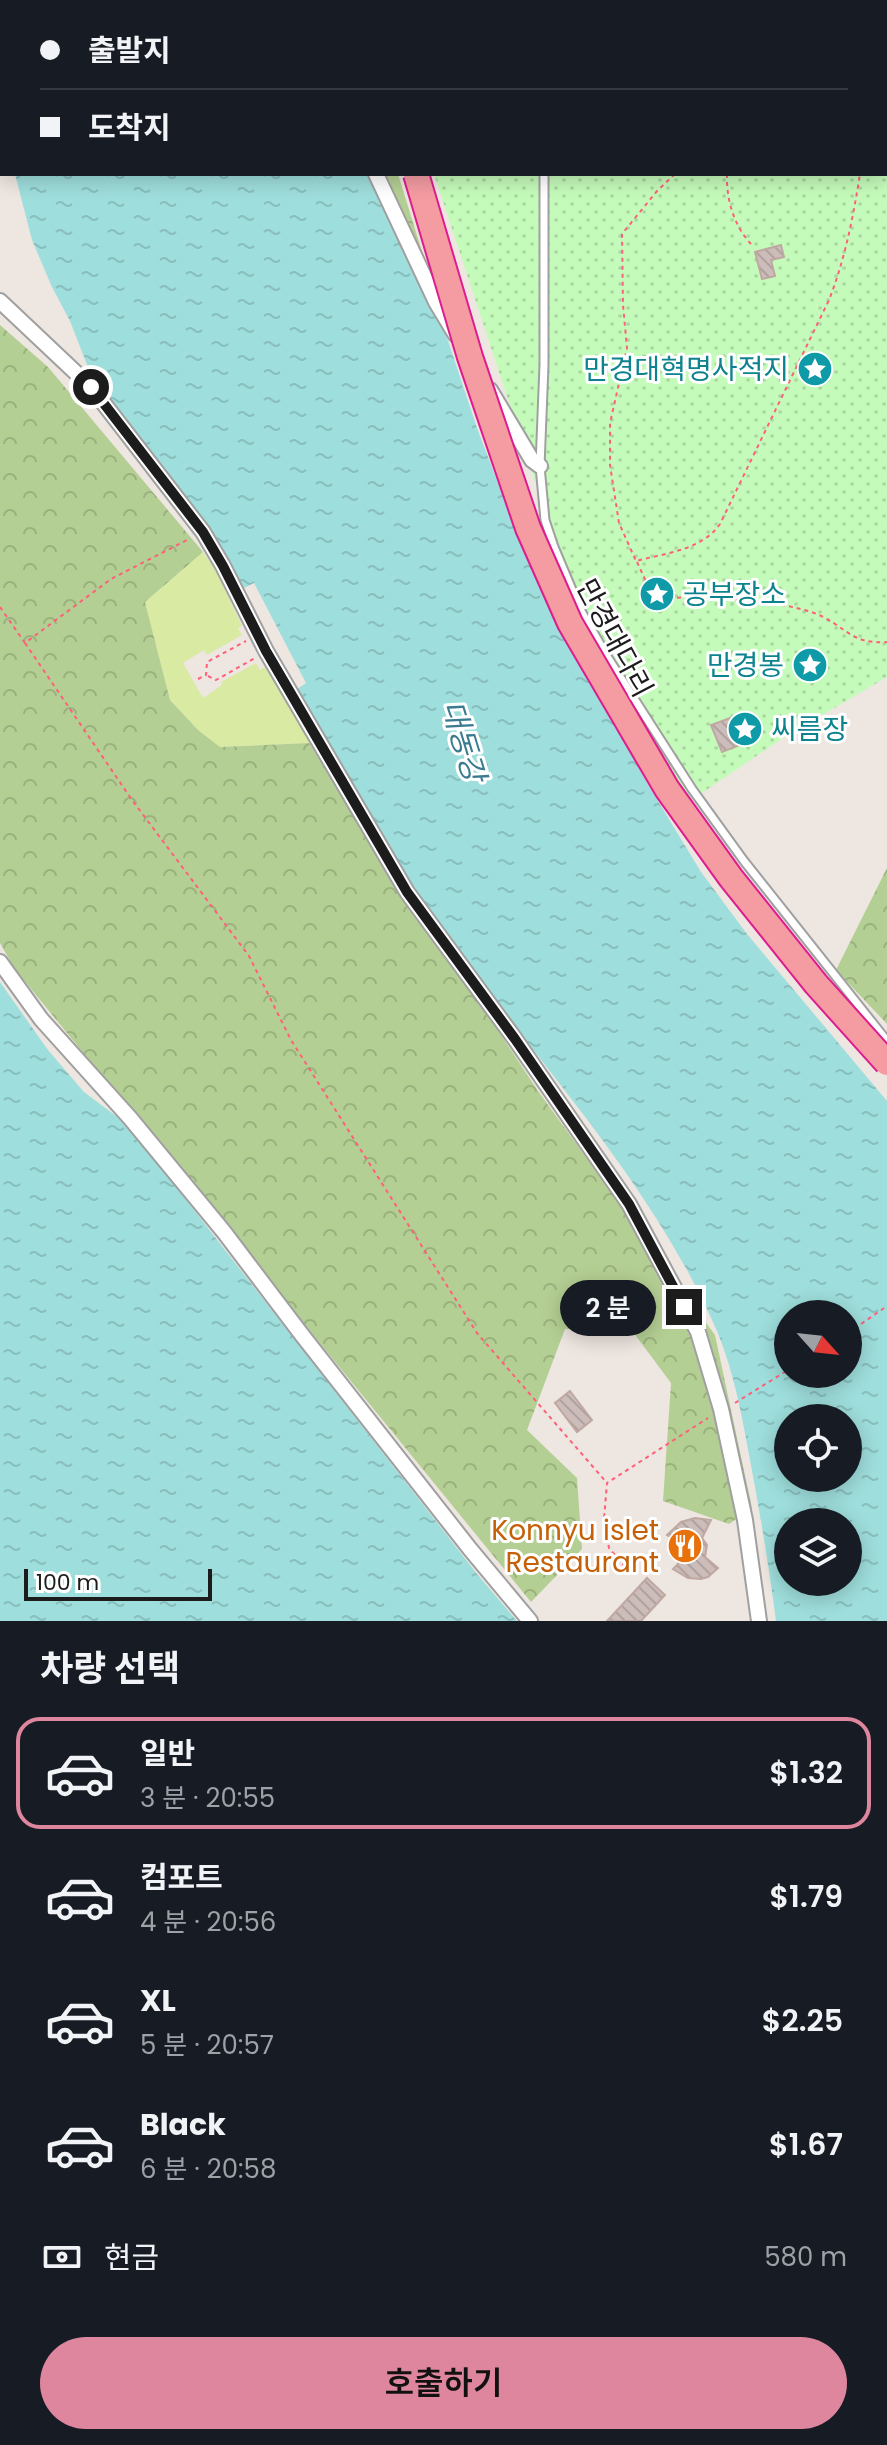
<!DOCTYPE html>
<html lang="ko">
<head>
<meta charset="utf-8">
<style>
  :root { --surface:#171b24; --page:#242831; --text:#f1f3f6; --muted:#9ea1a6; --line:#363941; --accent:#de869e }
  body { margin:0; font-family:Poppins,"Noto Sans KR",sans-serif; background:var(--page); color:var(--text); height:100vh; display:flex; flex-direction:column; font-size:30px; white-space:nowrap }
  * { box-sizing:border-box; margin:0 }
  p { font-size:26px; color:var(--muted) }
  .icon { flex:none; width:44px; height:44px; fill:none; stroke:currentColor; stroke-width:2; stroke-linecap:round; stroke-linejoin:round }
  .map { position:relative; height:1621px; overflow:hidden }
  .drawer { display:flex; flex-direction:column; background:var(--surface); flex:1 }
  .drawer>* { flex:none }
  .guide { position:absolute; left:0px; top:0px; width:888px; height:176px; box-shadow:0 4px 20px #0003; display:grid; align-content:center; height:176px; padding:0 40px; background:var(--surface) }
  .needle { width:52px; rotate:117deg }
  .tools { position:absolute; left:774px; top:1300px; display:grid; gap:16px }
  .tools a { display:grid; place-items:center; width:88px; height:88px; border-radius:50%; background:var(--surface); box-shadow:0 4px 20px #0003; font-size:40px }
  .scale { position:absolute; left:24px; bottom:20px; width:188px; box-sizing:border-box; padding-left:8px; border:4px solid #1c1c1c; border-top:0; font-size:22px; line-height:28px; white-space:nowrap; color:#1c1c1c; -webkit-text-stroke:6px #fff; paint-order:stroke }
  .end { position:absolute; width:36px; height:36px; margin:-18px; border:10px solid #1c1c1c; background:#fff; box-shadow:0 0 0 4px #fff }
  .from { border-radius:50% }
  .bubble { position:absolute; height:56px; border-radius:28px; background:var(--surface); box-shadow:0 4px 20px #0003; font-size:26px; font-weight:600; line-height:56px; text-align:center }
  .guide b { display:flex; align-items:center; gap:28px; height:76px; font-size:30px }
  .guide b+b { border-top:2px solid var(--line) }
  .guide i { width:20px; height:20px; background:var(--text) }
  ul { padding:0; list-style:none }
  li { display:flex; align-items:center; gap:24px; height:112px; margin:0 16px 12px; padding:0 24px; border:4px solid transparent; border-radius:24px }
  li div { flex:1 }
  li b { display:block; font-size:30px }
  li em { font-style:normal; font-weight:600 }
  li.active { border-color:var(--accent) }
  li>.icon { width:72px; height:72px; stroke-width:1.5 }
  h2 { padding:0 40px; font-size:36px; line-height:96px }
  .pay { display:flex; align-items:center; gap:20px; height:88px; padding:0 40px; font-size:30px }
  .pay p { margin-inline-start:auto }
  .button { display:flex; gap:16px; margin-top:auto; padding:16px 40px }
  .button a { flex:1; height:92px; border-radius:48px; background:var(--accent); color:#111; font-size:32px; font-weight:600; line-height:92px; text-align:center }
  .map>svg:first-child { display:block }
  .grass { fill:#d9eba3 }
  .forest { fill:url(#forest-crowns) }
  .park { fill:url(#park-dots) }
  .water { fill:url(#water-ripples); fill-rule:evenodd }
  .building { fill:url(#building-back-hatch); stroke:#c0a8a2; stroke-width:2 }
  .lines { fill:none; stroke-linecap:round; stroke-linejoin:round }
  .service-casing { stroke:#a0a0a0; stroke-width:11 }
  .minor-casing { stroke:#a0a0a0; stroke-width:18 }
  .trunk-casing { stroke:#de1c90; stroke-width:28 }
  .path { stroke:#ff6079; stroke-width:2; stroke-dasharray:4 4; stroke-linecap:butt }
  .service { stroke:#fff; stroke-width:7 }
  .minor { stroke:#fff; stroke-width:14 }
  .trunk { stroke:#f49ca2; stroke-width:24 }
  .trunk-bridge-casing { stroke:#de1c90; stroke-width:28; stroke-linecap:butt }
  .trunk-bridge { stroke:#f49ca2; stroke-width:24 }
  .route { stroke:#1c1c1c; stroke-width:10 }
  .labels { text-anchor:middle; stroke-width:6; stroke-linejoin:round; paint-order:stroke }
  .culture-label { font-size:28px; fill:#0d838f; stroke:#fff; text-anchor:end }
  .street-label { font-size:28px; fill:#1c1c1c; stroke:#fff }
  .food-label { font-size:28px; fill:#c56008; stroke:#fff; text-anchor:end }
  .water-label { font-size:30px; font-style:italic; fill:#3b7b8f; stroke:#fff }
</style>
</head>
<body>
<div class="map">
<svg width="887" height="1621" viewBox="0 0 887 1621">
  <defs>
    <pattern id="forest-crowns" width="20" height="18" patternUnits="userSpaceOnUse" patternTransform="scale(2)"><rect width="20" height="18" fill="#b4cf93"/><path d="M2 6a3 3 0 1 1 6 0M12 15a3 3 0 1 1 6 0" fill="none" stroke="#9ab17e"/></pattern>
    <pattern id="park-dots" width="8" height="8" patternUnits="userSpaceOnUse" patternTransform="scale(2)"><rect width="8" height="8" fill="#c5fbba"/><path d="M2 2h.1M6 6h.1" fill="none" stroke="#a9d79f" stroke-width="1.8" stroke-linecap="round"/></pattern>
    <pattern id="water-ripples" width="26" height="14" patternUnits="userSpaceOnUse" patternTransform="scale(2)"><rect width="26" height="14" fill="#9ededc"/><path d="M2 4q2-2 4 0t4 0M15 11q2-2 4 0t4 0" fill="none" stroke="#88bebc"/></pattern>
    <pattern id="building-back-hatch" width="6" height="6" patternUnits="userSpaceOnUse" patternTransform="scale(2)"><rect width="6" height="6" fill="#cdbdba"/><path d="M-1 5l2 2M0 0l6 6M5-1l2 2" fill="none" stroke="#afa29f"/></pattern>
  </defs>
  <rect width="100%" height="100%" fill="#eee6e0"/>
  <!-- grass -->
  <path class="grass" d="M203,552L216,571L242,626L238,628L242,635L207,655L204,650L183,663L203,698L222,685L221,682L256,663L260,670L265,667L303,728L309,743L220,747L198,730L170,700L145,602Z"/>
  <!-- forest -->
  <g class="forest">
    <path d="M379,174H398L429,274Z"/>
    <path d="M0,325L48,367L203,552L145,602L170,700L198,730L220,747L309,743L538,1091L715,1335L752,1508L729,1524L663,1501L671,1383L633,1332L565,1329L527,1430L577,1478L582,1549L531,1602L14,968L0,943Z"/>
    <path d="M887,868V1024L836,970Z"/>
  </g>
  <!-- park -->
  <path class="park" d="M388,0H887V677L783,738L690,801L588,633L544,509L434,174H886V2Z"/>
  <!-- water -->
  <g class="water">
    <path d="M0,0H279L280,2H2V128Z"/>
    <path d="M15,174H373L438,311L477,428L526,557L556,617L647,783L701,872L747,934L887,1101V1621H776C769,1567 760,1513 750,1460C742,1416 734,1372 717,1331C654,1186 543,1069 451,942C394,862 347,774 296,690L306,683L254,583L244,588L223,550L93,380L70,321L52,287L32,240ZM788,1314H848V1374H788ZM788,1418H848V1478H788ZM788,1522H848V1582H788Z"/>
    <path d="M0,982L48,1050L84,1092L116,1116L141,1142L477,1574L517,1621H0Z"/>
  </g>
  <!-- building -->
  <g class="building">
    <path d="M781,245L784,257L771,260L775,276L762,279L755,252Z"/>
    <path d="M730,718L740,745L722,752L711,725Z"/>
    <path d="M570,1391L592,1420L577,1432L555,1403Z"/>
    <path d="M695,1518L711,1520L702,1538L707,1545L705,1557L718,1568L708,1577L701,1579L688,1578L673,1569L678,1564L676,1540L667,1535L681,1522Z"/>
    <path d="M647,1578L665,1595L641,1621H607Z"/>
  </g>
  <g class="lines">
    <defs>
      <g id="service">
        <path d="M830,0L831,2"/>
        <path d="M563,2V0"/>
        <path d="M886,86H887"/>
        <path d="M544,174V365L540,466L545,520L554,547L581,611L608,658L692,789L744,861L887,1041"/>
      </g>
      <g id="minor">
        <path d="M311,0L312,2"/>
        <path d="M376,174L436,302L456,335"/>
        <path d="M0,301L91,387L203,532L223,566L266,651L407,892L515,1039L629,1204L698,1332L721,1409L745,1520L759,1621"/>
        <path d="M490,390L532,460L540,466"/>
        <path d="M0,962L41,1019L130,1118L224,1232L302,1335L470,1549L530,1621"/>
      </g>
      <path id="trunk" d="M362,0V2"/>
    </defs>
    <!-- service casing -->
    <use href="#service" class="service-casing"/>
    <!-- minor casing -->
    <use href="#minor" class="minor-casing"/>
    <!-- trunk casing -->
    <use href="#trunk" class="trunk-casing"/>
    <!-- path -->
    <g class="path">
      <path d="M797,2L798,0"/>
      <path d="M866,2L869,0"/>
      <path d="M675,174L657,191L622,234L623,305L627,348L610,423V465L619,523L636,561C666,553 702,550 720,524L829,300C845,259 853,218 860,174"/>
      <path d="M727,174C726,199 734,226 751,244"/>
      <path d="M637,562L654,599C696,595 775,599 814,613C844,624 850,645 887,642"/>
      <path d="M0,607L25,643L111,579L189,539"/>
      <path d="M25,643L132,800L249,956L291,1040L477,1333L607,1483"/>
      <path d="M208,676L216,680L255,658"/>
      <path d="M198,679L206,675L207,662L246,641"/>
      <path d="M848,1333L887,1306"/>
      <path d="M735,1403L788,1370"/>
      <path d="M625,1567L609,1548L604,1519L607,1483L708,1418"/>
    </g>
    <!-- service -->
    <use href="#service" class="service"/>
    <!-- minor -->
    <use href="#minor" class="minor"/>
    <!-- trunk -->
    <use href="#trunk" class="trunk"/>
    <defs>
      <path id="trunk-bridge" d="M416,174L470,357L528,528L570,623L667,789L731,878L816,984L887,1063"/>
    </defs>
    <!-- trunk-bridge casing -->
    <use href="#trunk-bridge" class="trunk-bridge-casing"/>
    <!-- trunk-bridge -->
    <use href="#trunk-bridge" class="trunk-bridge"/>
  </g>
  <g class="lines">
    <!-- route -->
    <path class="route" d="M91,387L203,532L223,566L266,651L407,892L515,1039L629,1204L684,1307"/>
  </g>
  <!-- icons -->
  <defs>
    <symbol id="sight-disc" viewBox="-11 -11 22 22"><circle r="9.5" fill="#0f9aa8" stroke="#fff"/><path d="M0-6L1.8-2.2L6-1.7L2.9 1.2L3.7 5.4L0 3.3L-3.7 5.4L-2.9 1.2L-6-1.7L-1.8-2.2Z" fill="#fff"/></symbol>
    <symbol id="restaurant-disc" viewBox="-11 -11 22 22"><circle r="9.5" fill="#e8710a" stroke="#fff"/><path d="M-5-6h1v4h1v-4h1v4h1v-4h1v5L-1.5 .5V6h-2V.5L-5-1ZM5-6V6H3V1.5H1.5Q1.5-4 5-6Z" fill="#fff"/></symbol>
  </defs>
  <g fill-rule="evenodd">
    <use href="#sight-disc" x="795" y="349" width="40" height="40"/>
    <use href="#sight-disc" x="637" y="574" width="40" height="40"/>
    <use href="#sight-disc" x="790" y="645" width="40" height="40"/>
    <use href="#sight-disc" x="725" y="709" width="40" height="40"/>
    <use href="#restaurant-disc" x="665" y="1526" width="40" height="40"/>
  </g>
  <g class="labels">
    <!-- culture labels -->
    <g class="culture-label">
      <text x="789" y="379">만경대혁명사적지</text>
      <text x="683" y="604" text-anchor="start">공부장소</text>
      <text x="784" y="675">만경봉</text>
      <text x="771" y="739" text-anchor="start">씨름장</text>
    </g>
    <!-- street labels -->
    <g class="street-label">
      <text transform="translate(615 638) rotate(62)" y="10">만경대다리</text>
    </g>
    <!-- food labels -->
    <g class="food-label">
      <text x="659" y="1540">Konnyu islet<tspan x="659" dy="32">Restaurant</tspan></text>
    </g>
    <!-- water labels -->
    <g class="water-label">
      <text transform="translate(463 741) rotate(73)" y="10">대동강</text>
    </g>
  </g>
</svg>
<div class="tools">
<a><svg class="needle" viewBox="-14 -14 28 28"><path d="M0-13l5 13h-10z" fill="#e53935"/><path d="M0 13l5-13h-10z" fill="#9ea1a6"/></svg></a>
<a><svg class="icon" aria-label="locate" viewBox="0 0 24 24"><circle cx="12" cy="12" r="6"/><path d="M12 2v4M12 18v4M2 12h4M18 12h4"/></svg></a>
<a><svg class="icon" aria-label="layers" viewBox="0 0 24 24"><path d="M12 4l9 5-9 5-9-5zM3 14l9 5 9-5"/></svg></a>
</div>
<div class="scale">100 m</div>
<i class="end from" style="left:91px;top:387px"></i>
<i class="end" style="left:684px;top:1307px"></i>
<div class="bubble" style="left:560px;top:1280px;width:96px">2 분</div>
<div class="guide">
<b><i class="from"></i>출발지</b>
<b><i></i>도착지</b>
</div>
</div>
<section class="drawer">
<h2>차량 선택</h2>
<ul>
<li class="active"><svg class="icon" aria-label="car" viewBox="0 0 24 24"><path d="M5 17H2v-5l4-1 3-4h7l3 4 3 1v5h-3M9 17h6M6 11h13"/><circle cx="7" cy="17" r="2"/><circle cx="17" cy="17" r="2"/></svg><div><b>일반</b><p>3 분 · 20:55</p></div><em>$1.32</em></li>
<li><svg class="icon" aria-label="car" viewBox="0 0 24 24"><path d="M5 17H2v-5l4-1 3-4h7l3 4 3 1v5h-3M9 17h6M6 11h13"/><circle cx="7" cy="17" r="2"/><circle cx="17" cy="17" r="2"/></svg><div><b>컴포트</b><p>4 분 · 20:56</p></div><em>$1.79</em></li>
<li><svg class="icon" aria-label="car" viewBox="0 0 24 24"><path d="M5 17H2v-5l4-1 3-4h7l3 4 3 1v5h-3M9 17h6M6 11h13"/><circle cx="7" cy="17" r="2"/><circle cx="17" cy="17" r="2"/></svg><div><b>XL</b><p>5 분 · 20:57</p></div><em>$2.25</em></li>
<li><svg class="icon" aria-label="car" viewBox="0 0 24 24"><path d="M5 17H2v-5l4-1 3-4h7l3 4 3 1v5h-3M9 17h6M6 11h13"/><circle cx="7" cy="17" r="2"/><circle cx="17" cy="17" r="2"/></svg><div><b>Black</b><p>6 분 · 20:58</p></div><em>$1.67</em></li>
</ul>
<div class="pay"><svg class="icon" aria-label="cash" viewBox="0 0 24 24"><path d="M3 7h18v10H3z"/><circle cx="12" cy="12" r="2"/></svg>현금<p>580 m</p></div>
<div class="button"><a>호출하기</a></div>
</section>
</body>
</html>
